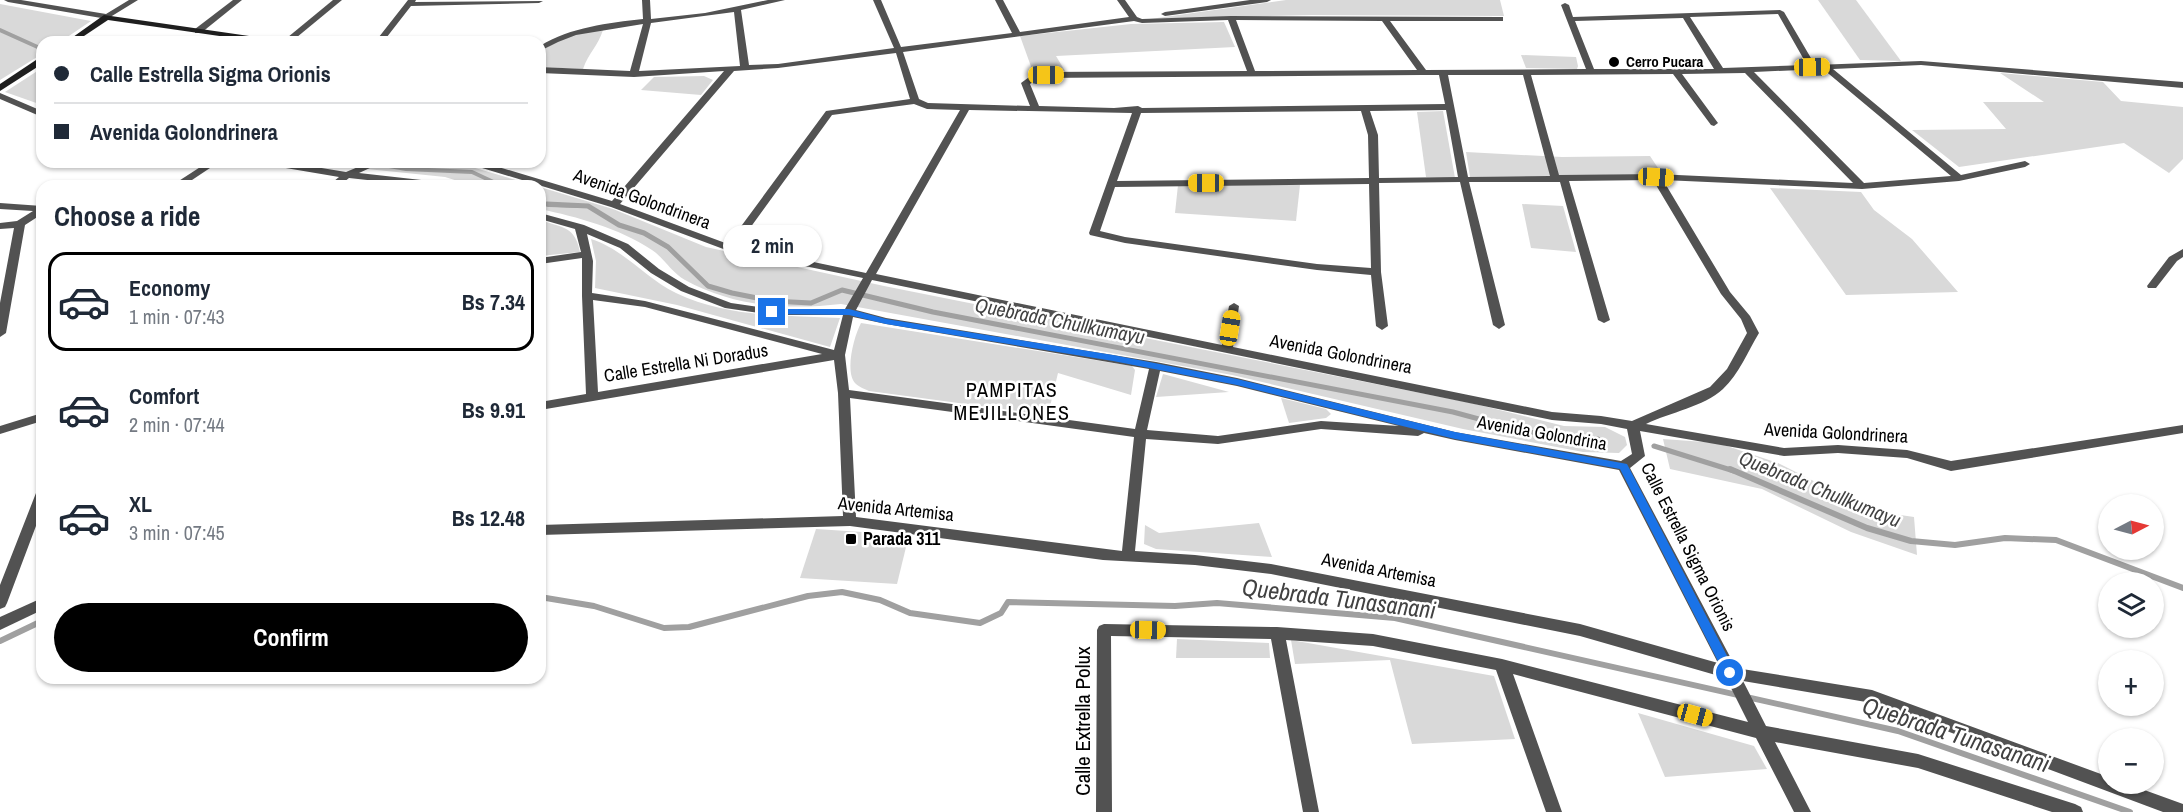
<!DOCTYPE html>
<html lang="en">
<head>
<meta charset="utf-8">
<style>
  :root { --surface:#fff; --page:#f6f6f7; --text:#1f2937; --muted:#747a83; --line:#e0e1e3; --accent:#000 }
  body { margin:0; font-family:"Archivo Narrow",sans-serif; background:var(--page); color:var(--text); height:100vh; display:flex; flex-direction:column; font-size:22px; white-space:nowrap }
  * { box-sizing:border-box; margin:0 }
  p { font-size:20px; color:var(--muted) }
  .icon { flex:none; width:33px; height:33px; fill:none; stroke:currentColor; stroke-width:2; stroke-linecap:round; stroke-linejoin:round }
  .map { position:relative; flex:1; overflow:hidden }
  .side { position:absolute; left:36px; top:180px; width:510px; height:504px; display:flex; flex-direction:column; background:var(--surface); border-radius:18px; box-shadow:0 2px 4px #0004 }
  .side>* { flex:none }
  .guide { position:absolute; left:36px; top:36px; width:510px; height:132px; border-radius:18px; box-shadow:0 2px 4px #0004; display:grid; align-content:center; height:132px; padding:0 18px; background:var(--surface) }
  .needle { width:39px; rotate:84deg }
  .controls { position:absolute; left:2098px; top:494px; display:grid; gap:12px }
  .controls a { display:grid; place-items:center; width:66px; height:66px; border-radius:50%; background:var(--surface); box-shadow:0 2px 4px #0004; font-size:30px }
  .end { position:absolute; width:27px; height:27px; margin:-14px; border:8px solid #1a73e8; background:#fff; box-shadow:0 0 0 3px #fff }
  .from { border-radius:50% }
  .bubble { position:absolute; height:42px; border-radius:21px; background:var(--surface); box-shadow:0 2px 4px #0004; font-size:20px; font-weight:700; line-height:42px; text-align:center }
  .car { position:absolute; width:18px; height:36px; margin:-18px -9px; border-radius:8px; box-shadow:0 0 4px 2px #0007; background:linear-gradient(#f5c518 24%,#345 0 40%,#f5c518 0 76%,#345 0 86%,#f5c518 0) }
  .guide b { display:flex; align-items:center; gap:21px; height:57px; font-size:22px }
  .guide b+b { border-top:2px solid var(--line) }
  .guide i { width:15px; height:15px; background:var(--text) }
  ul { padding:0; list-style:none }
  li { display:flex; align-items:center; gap:18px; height:99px; margin:0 12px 9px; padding:0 6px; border:3px solid transparent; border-radius:18px }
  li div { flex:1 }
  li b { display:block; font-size:22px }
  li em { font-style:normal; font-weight:700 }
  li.active { border-color:var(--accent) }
  li>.icon { width:54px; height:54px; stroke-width:1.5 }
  h2 { padding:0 18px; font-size:27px; line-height:72px }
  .primary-button { display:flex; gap:12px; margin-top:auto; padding:12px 18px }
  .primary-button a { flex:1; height:69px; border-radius:36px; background:var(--accent); color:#fff; font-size:24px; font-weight:700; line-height:69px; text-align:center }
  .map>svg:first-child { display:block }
  .green { fill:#d9d9d9 }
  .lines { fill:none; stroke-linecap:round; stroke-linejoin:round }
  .stream-far2 { stroke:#a0a0a0; stroke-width:4 }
  .stream-far1 { stroke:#a0a0a0; stroke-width:5 }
  .stream { stroke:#a0a0a0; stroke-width:6 }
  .street { fill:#525252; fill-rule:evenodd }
  .secondary { fill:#1f1f1f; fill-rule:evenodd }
  .route { fill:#1a73e8 }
  .poi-dot { fill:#000; stroke:#fff; stroke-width:2 }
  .labels { text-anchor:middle; stroke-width:5; stroke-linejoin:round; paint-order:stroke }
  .far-poi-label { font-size:15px; font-weight:bold; fill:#000; stroke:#fff; text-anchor:start }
  .street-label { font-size:18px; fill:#000; stroke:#fff }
  .poi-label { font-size:18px; font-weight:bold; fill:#000; stroke:#fff; text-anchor:start }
  .water-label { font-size:20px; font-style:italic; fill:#414141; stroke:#fff }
  .neighbourhood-label { font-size:20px; letter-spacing:1.5px; fill:#000; stroke:#fff }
  .near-street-label { font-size:21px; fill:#000; stroke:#fff }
  .near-water-label { font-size:24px; font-style:italic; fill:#414141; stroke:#fff }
</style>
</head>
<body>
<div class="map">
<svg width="2183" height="812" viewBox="0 0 2183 812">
  <rect width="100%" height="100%" fill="#fff"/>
  <!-- green -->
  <g class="green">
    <path d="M1286,0H1500L1504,16L1312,15L1150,19Z"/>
    <path d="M1818,0H1856L1901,61L1860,60Z"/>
    <path d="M0,4L91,21L60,42H42V54L0,80Z"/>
    <path d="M1224,22L1235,47L1056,56L1065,71L1033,72L1020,36L1131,24Z"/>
    <path d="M603,30C598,46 589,52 583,69L540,67V53C562,35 575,34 603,30Z"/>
    <path d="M1521,55L1576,57L1578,66L1577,69L1526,68Z"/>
    <path d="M42,68V105L5,92Z"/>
    <path d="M2000,73L2103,82L2121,101L2183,107V159L2169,173L2124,143L1959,167L1912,130L2006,129L1983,102H2044Z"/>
    <path d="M704,76L713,80L701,95L641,90L654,77Z"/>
    <path d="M1443,111L1455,178L1426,177L1417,112Z"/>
    <path d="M1466,152L1562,157L1650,156L1662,174L1470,177Z"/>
    <path d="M299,162H455L536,186H474L445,177Z"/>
    <path d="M1178,185H1300L1296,221L1175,213Z"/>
    <path d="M540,187L613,209L706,247L884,286L1471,403L1564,426L1605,427L1625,437L1627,445L1619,453L1583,452L1463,429L1232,375L841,304C788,310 734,307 685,280C672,273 664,258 652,250C619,228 577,217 540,209Z"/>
    <path d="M1770,188L1861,192L1874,210L1912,239L1958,292L1846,295Z"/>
    <path d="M1522,204L1563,206L1576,252L1531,248Z"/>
    <path d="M540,220C563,228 575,226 580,252L540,256Z"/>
    <path d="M591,239C625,250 645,278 676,293C728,318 785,315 840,318L830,347L677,305L595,288L596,261Z"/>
    <path d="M861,323L1132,366L1135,370L1131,395L1058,373L1048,415L869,391C865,389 859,387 856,384C844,373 854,336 861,323Z"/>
    <path d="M1163,374L1229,392L1156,397Z"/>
    <path d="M1281,398L1326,409L1331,414L1326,418L1289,423Z"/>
    <path d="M1663,439L1718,443L1778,463L1873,511L1914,517L1917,555L1851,532L1762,489L1670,469Z"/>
    <path d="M1259,523L1272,557L1156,549L1144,544L1145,525L1159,533Z"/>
    <path d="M816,529L909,535L897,584L800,578Z"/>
    <path d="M1177,639L1269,643L1270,658H1176Z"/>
    <path d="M1291,640L1494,676L1515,739L1412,744L1390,660L1295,664Z"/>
    <path d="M1638,713L1754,746L1767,769L1665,777Z"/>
  </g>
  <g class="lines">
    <!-- stream-far2 -->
    <g class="stream-far2">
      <path d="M0,30L42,49"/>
      <path d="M367,162L406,169L472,172L502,186"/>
      <path d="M540,202L549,205L580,206"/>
    </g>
    <!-- stream-far1 -->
    <g class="stream-far1">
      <path d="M547,204L588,206L619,225L644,233L668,247L708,286L732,293L772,301L811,303L842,290L933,312L1453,412L1527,432L1598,439"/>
      <path d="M1654,446L1734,471"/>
    </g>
    <!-- stream -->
    <g class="stream">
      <path d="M1730,469L1867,528L1911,541L1955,545L2005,538L2056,540L2183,588"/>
      <path d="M540,597L594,606L664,628L689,627L808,596L842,592L880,600L910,613L980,623L1001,613L1008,602L1175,606L1217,603L1395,618L1898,731L2130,812"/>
      <path d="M0,641L42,621"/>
    </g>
    <!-- street -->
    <g class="street">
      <path d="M4,0H21L106,14L129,0H138L107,19L8,2Z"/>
      <path d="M233,0H242L201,33H195V29Z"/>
      <path d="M333,0H342L291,42H282Z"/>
      <path d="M408,0H416L415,2L543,1L539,3L411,6L383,42H375Z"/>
      <path d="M642,0H650L651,19L705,13L768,0H785L741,10L749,65L778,64L894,48L873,0H881L901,47L1012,33L995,0H1003L1020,32L1129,17L1117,0H1125L1137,17L1142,19L1231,16L1500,17H1503V21H1390L1426,70L1586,69L1561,5L1565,3L1569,5L1573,17L1780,10L1784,12L1815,65L1921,61L2183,82V88L1921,65L1833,69L1961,175L2025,161L2030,164L2025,167L1959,181L1862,189L1663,180L1730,292L1750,316L1759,333C1748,351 1739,374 1723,389C1703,407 1671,412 1646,424L1784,448L1838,445L1907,450L1951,461L2183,425V433L1951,471L1907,458L1838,453L1784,456L1640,431L1645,456L1630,468L1736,668L1872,690L2109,777V783H2125L2183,804V812H2163L1872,703L1743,681L1766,726L1918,754L2075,804L2081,807L2083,812H2052L1918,768L1775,742L1811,812H1794L1756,738L1513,674L1562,812H1546L1496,670L1373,646L1286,640L1319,812H1303L1271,639L1111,636L1112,812H1096L1097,630L1099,626L1104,624L1277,627L1373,634L1502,659L1748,722L1726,678L1580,636L1271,574L1195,565L1103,560L850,526L540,535V525L843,516L838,393L834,360L540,410V402L586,394L582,296V258L540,264V258L581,252L575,229L540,219V213L584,225L628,244L659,269L689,287L731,303L772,309H845L863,278L726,250L611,207L469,164L467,162H482L612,201L724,71L634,77L540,73V67L630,71L643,24L576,35L558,42L540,51V46C571,27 608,23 643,19ZM734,12L740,66L639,71L651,23ZM1778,14L1807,65L1723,68L1690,17ZM1683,18L1714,69H1594L1575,21ZM1228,20L1247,71L1036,72L1021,83L1030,106L928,103L919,99L903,52L1134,21L1142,23ZM1236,20L1382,21L1417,70L1255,71ZM896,53L910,99L826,111L728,244L620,204L734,71L778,68ZM1823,69L1951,176L1864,183L1754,72ZM1745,73L1853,183L1656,174L1559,175L1531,75L1673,74L1711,125L1714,126L1718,123L1682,74ZM1421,75H1439L1445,104L1142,108L1138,106L1114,108L1039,106L1030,84L1038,78ZM1448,75H1523L1550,176L1468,177ZM914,104L927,109L960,110L866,273L737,246L832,115ZM969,110L1132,113L1089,233L1090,235L1125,243L1317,270L1371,275L1376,326L1382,330L1388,326L1381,272L1379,183L1460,182L1493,325L1499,329L1505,325L1469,182H1560L1598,320L1604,323L1610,320L1569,181L1653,180L1721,294L1741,319L1747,333L1727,369L1710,387L1632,421L1601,416L1552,412L1233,347L1239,306L1234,303L1229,306L1222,345L876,274ZM1446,110L1458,177L1379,178L1378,135L1370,111ZM1361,111L1368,135L1369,178L1117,181L1141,113ZM1369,184L1371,268L1317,264L1125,237L1100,231L1115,187ZM587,234L620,248L651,273L681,291L725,308L772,315H843L834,350L645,301L592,293L593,261ZM872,280L1552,420L1601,424L1627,429L1632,454L1621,461L1455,432L1237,378L1156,362L886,318L856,310ZM593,300L645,307L822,354L598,392ZM853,317L886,324L1149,369L1135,429L849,390L845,355ZM1160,371L1237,386L1399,426L1321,421L1218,436L1147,430ZM850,398L1134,437L1122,551L856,517ZM1321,429L1418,436L1424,433L1455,440L1619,470L1718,663L1580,624L1271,564L1195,555L1135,551L1146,439L1218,444Z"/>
      <path d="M1250,0H1271L1267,2L1165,16L1161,14L1165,12Z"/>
      <path d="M0,93L42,111V117L0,99Z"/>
      <path d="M208,162H219L183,186H171Z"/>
      <path d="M263,162H285L346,172L370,162H383L359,173L448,183L453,186H422L349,178L339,186H328L339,177L268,165Z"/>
      <path d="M0,203L42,206V214L25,225L6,333L0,337V303L14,228L0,229V223L17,221L33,211L0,209Z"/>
      <path d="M2183,249V257L2177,261L2156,288H2148L2147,286L2169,257Z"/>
      <path d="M42,413V421L0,434V426Z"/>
      <path d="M42,488V510L7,603L5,607L0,609V585L36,493L37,490Z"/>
      <path d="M42,598V610L0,630V617Z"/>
    </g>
    <!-- secondary -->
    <g class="secondary">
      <path d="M104,15L277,40L281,42H261L108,20L75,42H66Z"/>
      <path d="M39,58H42V64L0,91V84Z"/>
    </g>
  </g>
  <!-- route -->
  <path class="route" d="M772,309H849L886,319L1113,355L1237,379L1455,432L1627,464L1736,673L1730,678L1726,677L1620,469L1455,439L1237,385L1113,361L886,324L849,315L769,314V310Z"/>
  <!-- markers -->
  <g class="poi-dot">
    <circle cx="1614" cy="62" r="6"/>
    <rect x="845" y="533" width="12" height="12" rx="3"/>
  </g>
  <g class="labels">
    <!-- far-poi labels -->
    <g class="far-poi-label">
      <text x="1626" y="67">Cerro Pucara</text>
    </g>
    <!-- street labels -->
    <g class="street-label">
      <text transform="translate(642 199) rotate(20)" y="6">Avenida Golondrinera</text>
      <text transform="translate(1341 354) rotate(11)" y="6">Avenida Golondrinera</text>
      <text transform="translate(686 363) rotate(-9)" y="6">Calle Estrella Ni Doradus</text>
      <text transform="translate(1542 433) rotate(10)" y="6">Avenida Golondrina</text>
      <text transform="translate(1836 433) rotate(3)" y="6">Avenida Golondrinera</text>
      <text transform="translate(896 509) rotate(6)" y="6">Avenida Artemisa</text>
      <text transform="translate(1688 547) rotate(63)" y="6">Calle Estrella Sigma Orionis</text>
      <text transform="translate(1379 570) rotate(11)" y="6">Avenida Artemisa</text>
    </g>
    <!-- poi labels -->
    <g class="poi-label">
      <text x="863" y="545">Parada 311</text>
    </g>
    <!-- water labels -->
    <g class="water-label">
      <text transform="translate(1060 321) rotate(11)" y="7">Quebrada Chullkumayu</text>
      <text transform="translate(1820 489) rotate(22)" y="7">Quebrada Chullkumayu</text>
    </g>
    <!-- neighbourhood labels -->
    <g class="neighbourhood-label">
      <text x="1012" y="397">PAMPITAS<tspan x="1012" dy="23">MEJILLONES</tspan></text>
    </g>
    <!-- near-street labels -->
    <g class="near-street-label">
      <text transform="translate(1083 721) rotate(-90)" y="7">Calle Extrella Polux</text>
    </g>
    <!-- near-water labels -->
    <g class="near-water-label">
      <text transform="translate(1339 599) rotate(7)" y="8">Quebrada Tunasanani</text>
      <text transform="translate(1956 735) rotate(18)" y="8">Quebrada Tunasanani</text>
    </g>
  </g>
</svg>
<div class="controls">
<a><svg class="needle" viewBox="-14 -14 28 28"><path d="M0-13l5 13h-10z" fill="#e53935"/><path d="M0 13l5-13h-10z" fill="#747a83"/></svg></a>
<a><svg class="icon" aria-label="layers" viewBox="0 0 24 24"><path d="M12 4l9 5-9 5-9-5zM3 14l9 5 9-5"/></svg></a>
<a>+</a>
<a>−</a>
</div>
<i class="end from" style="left:1730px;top:673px"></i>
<i class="end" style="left:772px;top:312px"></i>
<div class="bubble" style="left:723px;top:225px;width:99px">2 min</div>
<i class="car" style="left:1812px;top:67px;rotate:89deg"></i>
<i class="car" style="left:1046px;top:75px;rotate:90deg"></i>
<i class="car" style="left:1656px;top:177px;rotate:93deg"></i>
<i class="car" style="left:1206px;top:183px;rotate:270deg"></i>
<i class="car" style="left:1230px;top:328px;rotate:9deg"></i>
<i class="car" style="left:1148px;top:630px;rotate:91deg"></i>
<i class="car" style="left:1695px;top:715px;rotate:105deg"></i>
<div class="guide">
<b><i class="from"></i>Calle Estrella Sigma Orionis</b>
<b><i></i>Avenida Golondrinera</b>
</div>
<section class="side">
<h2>Choose a ride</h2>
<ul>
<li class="active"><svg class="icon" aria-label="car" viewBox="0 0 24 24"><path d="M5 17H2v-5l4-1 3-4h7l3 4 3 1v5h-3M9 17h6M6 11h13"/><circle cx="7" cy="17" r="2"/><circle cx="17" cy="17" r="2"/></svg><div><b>Economy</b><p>1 min · 07:43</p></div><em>Bs 7.34</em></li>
<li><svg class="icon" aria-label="car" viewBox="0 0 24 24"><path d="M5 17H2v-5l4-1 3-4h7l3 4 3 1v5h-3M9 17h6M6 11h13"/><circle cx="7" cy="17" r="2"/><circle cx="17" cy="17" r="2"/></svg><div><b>Comfort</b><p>2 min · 07:44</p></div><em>Bs 9.91</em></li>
<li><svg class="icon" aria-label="car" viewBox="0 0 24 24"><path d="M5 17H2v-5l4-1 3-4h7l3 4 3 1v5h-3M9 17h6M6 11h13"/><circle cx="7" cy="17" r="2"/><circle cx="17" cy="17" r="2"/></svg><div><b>XL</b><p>3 min · 07:45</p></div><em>Bs 12.48</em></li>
</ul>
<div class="primary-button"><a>Confirm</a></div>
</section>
</div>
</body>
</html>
